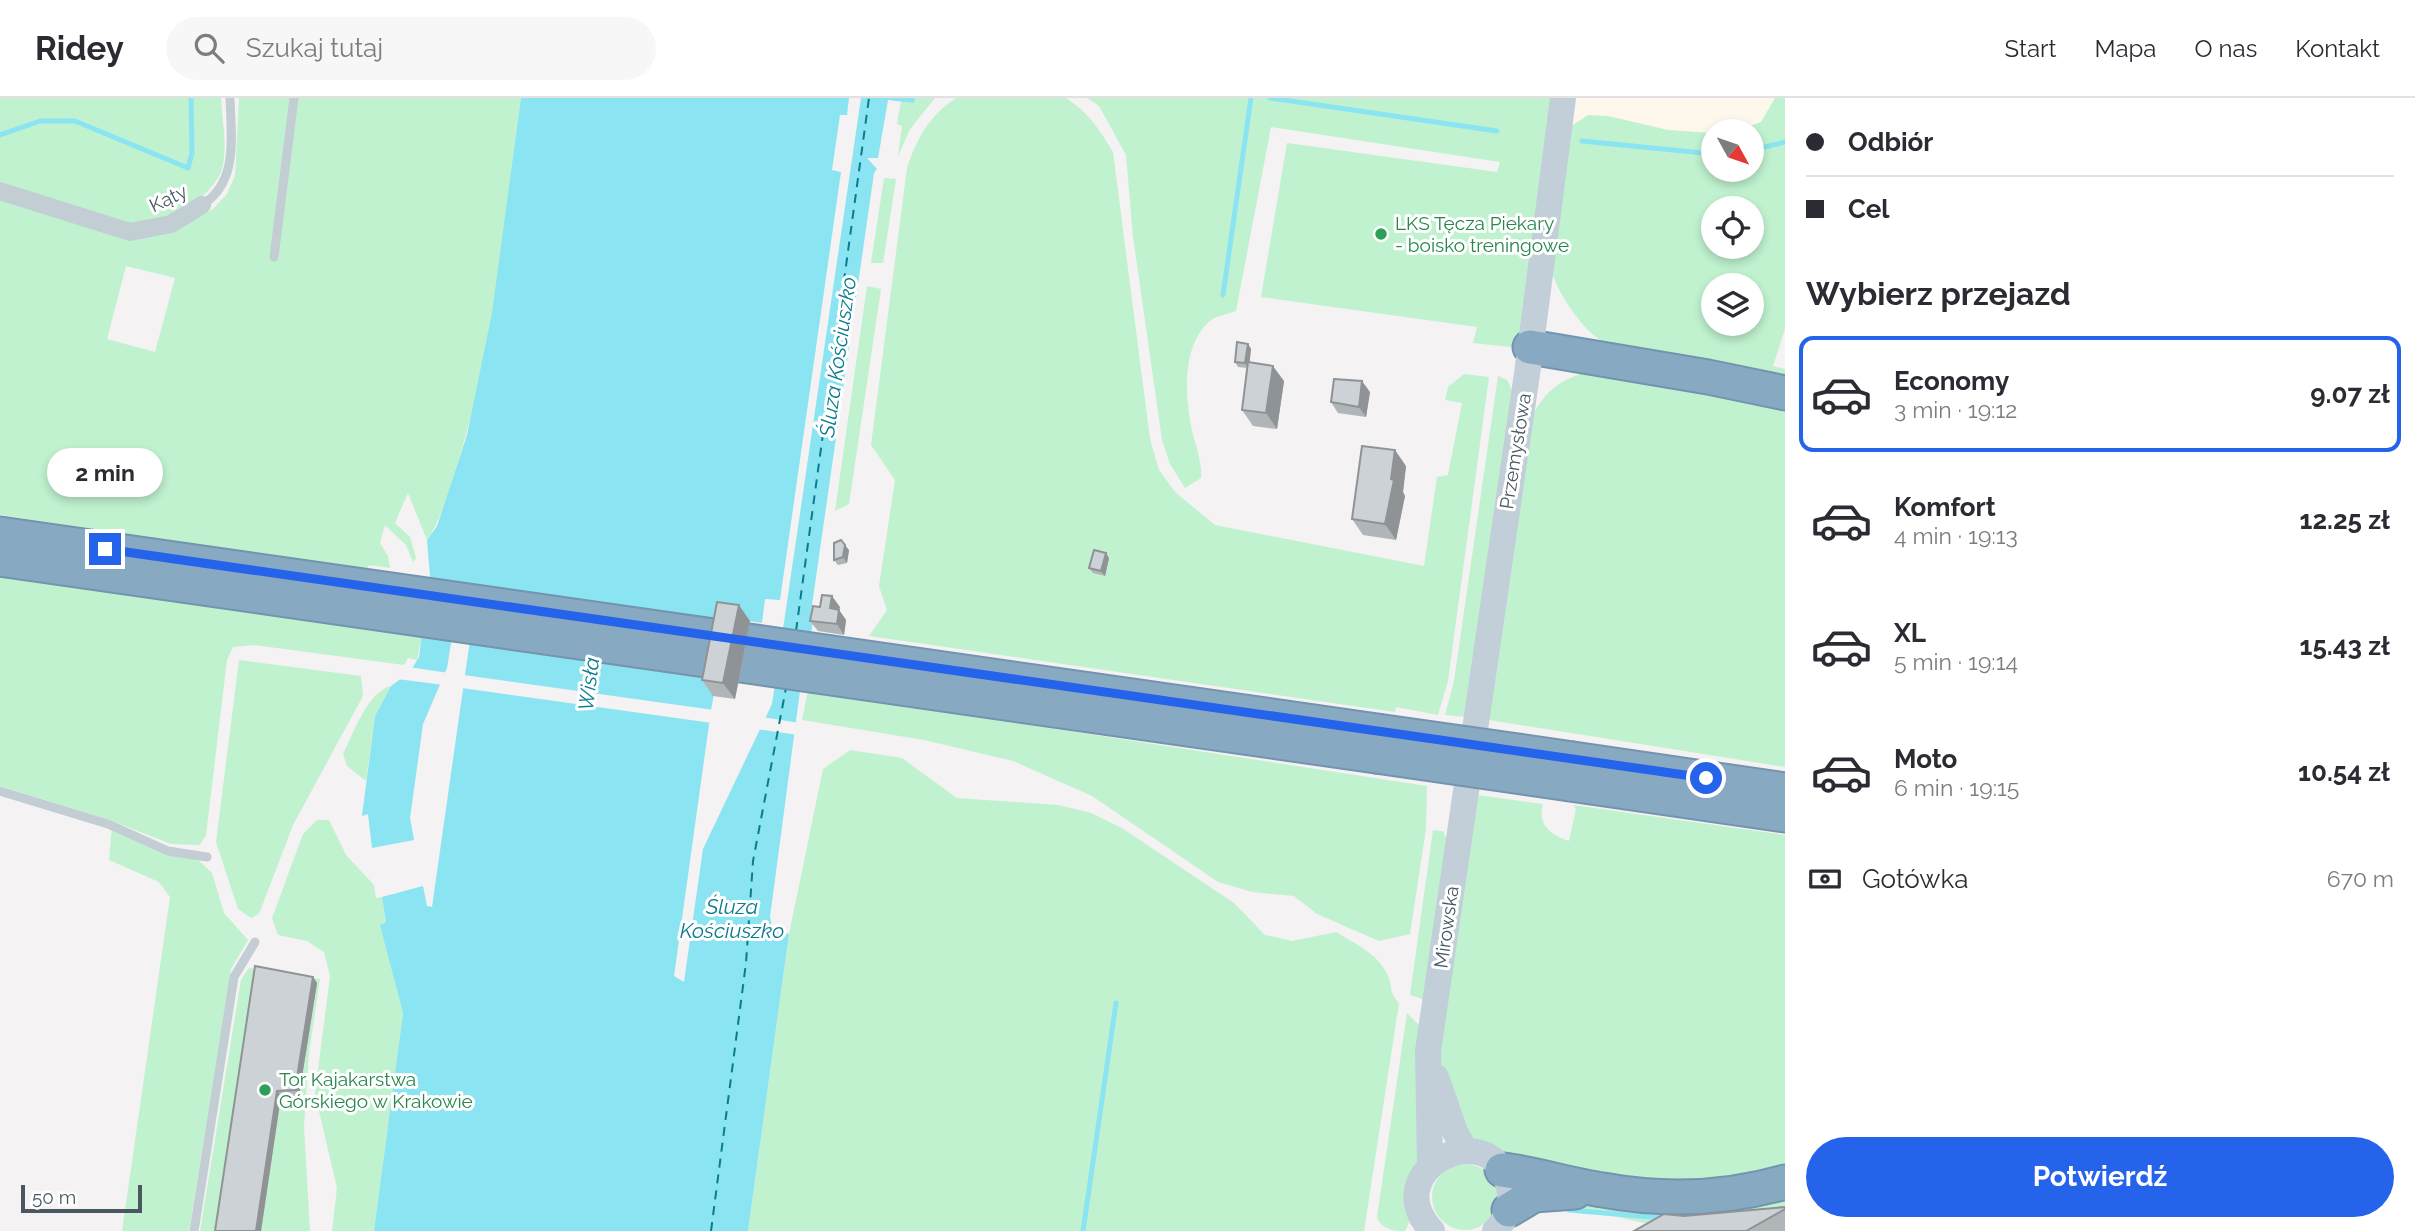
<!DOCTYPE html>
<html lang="pl">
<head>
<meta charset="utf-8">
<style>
  :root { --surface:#fff; --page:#f7f7f7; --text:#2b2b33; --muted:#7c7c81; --line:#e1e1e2; --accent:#2563eb }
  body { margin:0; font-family:Raleway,sans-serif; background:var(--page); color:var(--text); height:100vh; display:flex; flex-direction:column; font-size:26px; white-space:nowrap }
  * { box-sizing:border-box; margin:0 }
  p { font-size:23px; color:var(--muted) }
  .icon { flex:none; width:38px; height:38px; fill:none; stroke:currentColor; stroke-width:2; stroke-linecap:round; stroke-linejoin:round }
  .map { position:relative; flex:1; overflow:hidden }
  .drawer { display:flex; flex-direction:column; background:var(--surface); width:630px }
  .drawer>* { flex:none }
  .guide { display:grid; align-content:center; height:154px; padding:0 21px; background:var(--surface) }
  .needle { width:46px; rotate:130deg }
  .controls { position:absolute; left:1701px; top:21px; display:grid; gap:14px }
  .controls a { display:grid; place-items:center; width:63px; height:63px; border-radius:50%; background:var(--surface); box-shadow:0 4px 10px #0003; font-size:35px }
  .scale { position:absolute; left:21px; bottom:18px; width:121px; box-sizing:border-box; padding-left:7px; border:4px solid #485760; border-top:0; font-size:19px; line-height:24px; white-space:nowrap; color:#485760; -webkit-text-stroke:5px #fff; paint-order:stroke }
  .end { position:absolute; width:32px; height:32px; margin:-16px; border:9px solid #2563eb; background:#fff; box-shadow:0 0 0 4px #fff }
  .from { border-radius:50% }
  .bubble { position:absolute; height:49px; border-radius:24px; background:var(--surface); box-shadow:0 4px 10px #0003; font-size:23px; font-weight:700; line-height:49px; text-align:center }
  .guide b { display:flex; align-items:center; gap:24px; height:66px; font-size:26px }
  .guide b+b { border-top:2px solid var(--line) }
  .guide i { width:18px; height:18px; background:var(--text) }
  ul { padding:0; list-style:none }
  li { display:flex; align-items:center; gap:21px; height:116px; margin:0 14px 10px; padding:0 7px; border:4px solid transparent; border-radius:14px }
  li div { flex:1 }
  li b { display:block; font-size:26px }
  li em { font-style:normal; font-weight:700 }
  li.selected { border-color:var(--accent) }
  li>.icon { width:63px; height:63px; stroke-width:1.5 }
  h2 { padding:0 21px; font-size:32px; line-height:84px }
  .pay { display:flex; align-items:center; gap:18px; height:77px; padding:0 21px; font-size:26px }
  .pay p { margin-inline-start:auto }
  .primary-button { display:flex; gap:14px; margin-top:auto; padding:14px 21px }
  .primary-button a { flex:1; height:80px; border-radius:42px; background:var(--accent); color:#fff; font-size:28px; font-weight:700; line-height:80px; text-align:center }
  header { display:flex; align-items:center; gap:42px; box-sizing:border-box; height:98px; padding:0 35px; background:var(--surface); border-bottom:2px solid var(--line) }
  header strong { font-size:33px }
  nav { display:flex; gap:38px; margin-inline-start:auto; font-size:24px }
  .search { width:490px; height:63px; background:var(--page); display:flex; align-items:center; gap:18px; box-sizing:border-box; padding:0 24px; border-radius:38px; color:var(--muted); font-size:26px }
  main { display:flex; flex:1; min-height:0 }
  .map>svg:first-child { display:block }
  .commercial { fill:#fdf7ec }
  .green { fill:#c0f2cf; fill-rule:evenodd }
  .water { fill:#8be4f1 }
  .pier { fill:#f4f2f2 }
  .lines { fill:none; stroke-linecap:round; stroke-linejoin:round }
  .stream { stroke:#8be4f1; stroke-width:5 }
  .ferry { stroke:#097c8d; stroke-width:2; stroke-dasharray:9 7; stroke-linecap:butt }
  .highway-casing { stroke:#7394ae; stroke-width:37 }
  .lane { stroke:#c2cdd4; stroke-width:9 }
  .street { stroke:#c2cdd4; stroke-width:18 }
  .secondary { stroke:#c2cfd9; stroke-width:26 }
  .highway { stroke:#88a9c2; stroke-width:33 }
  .highway-bridge-casing { stroke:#7394ae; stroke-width:37; stroke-linecap:butt }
  .highway-bridge { stroke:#88a9c2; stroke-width:33 }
  .wall { fill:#b0b5b8 }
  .shaded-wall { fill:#909396 }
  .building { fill:#cdd2d6; stroke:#909396; stroke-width:2 }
  .route { stroke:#2563eb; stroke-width:9 }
  .leisure-dot { fill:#2e9e5b; stroke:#fff; stroke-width:2.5 }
  .labels { text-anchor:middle; stroke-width:6; stroke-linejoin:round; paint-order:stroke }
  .street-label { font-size:19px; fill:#485760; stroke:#fff }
  .leisure-label { font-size:19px; fill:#27864d; stroke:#fff; text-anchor:start }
  .water-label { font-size:21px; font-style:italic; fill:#097c8d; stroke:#fff }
</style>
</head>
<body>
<header>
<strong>Ridey</strong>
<div class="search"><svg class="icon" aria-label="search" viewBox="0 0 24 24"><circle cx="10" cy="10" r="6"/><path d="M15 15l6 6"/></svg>Szukaj tutaj</div>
<nav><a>Start</a><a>Mapa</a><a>O nas</a><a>Kontakt</a></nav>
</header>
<main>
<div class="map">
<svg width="1785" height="1133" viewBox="0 0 1785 1133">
  <rect width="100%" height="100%" fill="#f4f2f2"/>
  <!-- commercial -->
  <path class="commercial" d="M1573,0H1775L1761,24L1737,33L1704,36L1668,32L1608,18L1570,29Z"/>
  <!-- green -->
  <g class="green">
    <path d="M0,0H221C222,21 228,51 222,71C214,95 176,123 151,126C144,127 136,125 129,125L0,84Z"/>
    <path d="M239,0H521C506,124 494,254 455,373C447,397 441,421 427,442L408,395L395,425L410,439L416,460L413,464L406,447L385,427L380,445L388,458L390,470L369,467L367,471L0,417V101L171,133L213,111L227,96L235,78ZM126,168L175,180L155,254L107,241Z"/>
    <path d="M915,0H935L910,31L898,58L902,28L897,26L901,3L914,5Z"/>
    <path d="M956,0H1066C1088,14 1100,32 1113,54L1150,341L1159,372L1175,394L1215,427L1424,468L1437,379L1448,377L1462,305L1445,302L1448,289L1464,276L1489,279L1448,583L1438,617L1396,609L1395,614L869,538L887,512L879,488L895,382L871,347L907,70C917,40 929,18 956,0Z"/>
    <path d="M1087,0H1555L1519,250L1473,245L1477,229L1261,199L1287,45L1497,74L1500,64L1271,29L1236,213C1228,216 1215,218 1210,223C1181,248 1185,299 1192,332C1196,350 1202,362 1201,380L1185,390L1170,366L1162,342L1133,139L1126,57L1099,8Z"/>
    <path d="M1775,0H1785V231L1773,268L1785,271V279C1745,273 1629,263 1600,242C1579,227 1558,195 1551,172L1570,29L1588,17L1608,18L1668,32L1713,35V72H1752V33H1737L1761,24ZM1713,110H1752V149H1713ZM1713,187H1752V226H1713Z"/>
    <path d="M884,80L896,81L883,165H871Z"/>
    <path d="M867,188L881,191L849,406L835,413Z"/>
    <path d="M1587,274L1785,307V669L1489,622L1532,318C1546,293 1559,282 1587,274Z"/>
    <path d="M1498,278L1507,282L1513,294L1466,619L1445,617L1454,583Z"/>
    <path d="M0,477L422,538L417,562L408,560L404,567L254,547L233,549L227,562L206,737L200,747L171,746L107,721L0,688Z"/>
    <path d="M239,562L361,578L363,598L293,727L259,816L251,820L238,811L216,744Z"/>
    <path d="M391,588L375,618L366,683L347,668L343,656C354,635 367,594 391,588Z"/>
    <path d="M808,593L1427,688L1426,731L1410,836L1379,843L1317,816L1294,798L1252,794L1218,784L1092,698L1013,663L924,642L802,622Z"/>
    <path d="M850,652L902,660L957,700L1058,707L1091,715L1122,730L1234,805L1265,837L1292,843L1336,834C1354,845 1378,856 1387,876C1394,888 1387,892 1399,905L1364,1133H748L789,836L823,671Z"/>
    <path d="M1477,697L1543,706C1537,727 1551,737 1569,743L1576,711L1573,707L1785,737V1075L1624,1087V1076L1606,1074L1603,1085L1521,1069L1470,1042L1440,975L1441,937Z"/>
    <path d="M317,722H329L346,757L374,787L376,800L382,799L386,824L381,827L403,915L374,1133H332L337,1090L315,996L330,878L324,854L307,843L278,837L272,820L303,736Z"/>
    <path d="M112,728L197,761L212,775L224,815L248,842L231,871L189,1133H122L170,799L159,784L109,762Z"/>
    <path d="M1433,732L1443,733L1448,745L1426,902L1410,897Z"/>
    <path d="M249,870L320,881L309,955L304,1028L310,1133H200L241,882Z"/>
    <path d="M1407,915L1422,930L1427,1050L1410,1123L1405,1133C1393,1133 1381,1131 1377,1119Z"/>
    <circle cx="1465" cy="1099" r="33"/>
    <path d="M1785,1093V1126L1675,1132L1550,1104Z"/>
  </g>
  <!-- water -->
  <path class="water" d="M521,0H849L847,17H840L832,72L841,74L780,502L765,501L762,525L728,520L711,612L674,878L684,884L703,751L772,606L861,0H915L914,5L888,2L878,60H867L877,71L874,75L810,521L814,519L800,593L770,819L773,833L789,836L748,1133H374L403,915L380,827L386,824L382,799L423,788L427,808L432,809L478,486L461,484L447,570L423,626L410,720L414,742L372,750L368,716L362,718L375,618L391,588L410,574L419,559L430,478L427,442L437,428L467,337L492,215Z"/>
  <!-- pier -->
  <g class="pier">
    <path d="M409,569L449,575L444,587L397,581Z"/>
    <path d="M464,577L714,612L712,625L462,590Z"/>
    <path d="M762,619L800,625L798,637L756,631Z"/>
  </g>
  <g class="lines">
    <!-- stream -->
    <g class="stream">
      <path d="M1270,0L1497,33"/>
      <path d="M0,37L40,23H75L188,70L192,55L191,0"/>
      <path d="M1582,43L1713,56"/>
      <path d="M1752,52L1785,44"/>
      <path d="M1223,197L1251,0"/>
      <path d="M1569,1112L1663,1120"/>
      <path d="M1083,1133L1116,905"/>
    </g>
    <!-- ferry -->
    <g class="ferry">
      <path d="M796,533L869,0"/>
      <path d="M711,1133L746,865L753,763L786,590"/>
    </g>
    <defs>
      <g id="highway">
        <path d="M1530,249L1708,279L1785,295"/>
        <path d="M0,436L1377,633"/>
        <path d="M0,461L1376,658"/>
        <path d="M1573,661L1785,692"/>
        <path d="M1570,686L1785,717"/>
        <path d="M1502,1072C1537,1076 1568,1087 1603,1092C1663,1103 1726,1101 1785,1084"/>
        <path d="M1509,1112L1534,1097L1575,1094"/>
      </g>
    </defs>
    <!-- highway casing -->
    <use href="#highway" class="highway-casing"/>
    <!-- lane -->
    <g class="lane">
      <path d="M202,107C239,84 231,38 230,0"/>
      <path d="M274,159L294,0"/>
      <path d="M0,693L108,726L168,753L207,759"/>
      <path d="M194,1133L234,879L255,844"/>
    </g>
    <!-- street -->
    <path class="street" d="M0,93L130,134L171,126L202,107"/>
    <!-- secondary -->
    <g class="secondary">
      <path d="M1436,979L1455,1034L1465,1052"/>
      <path d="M1430,1067L1428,953L1527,276L1563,0"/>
      <path d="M1432,1133C1375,1072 1492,1013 1509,1089C1513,1105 1507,1121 1495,1133"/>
    </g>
    <!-- highway -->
    <use href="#highway" class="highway"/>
    <defs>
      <g id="highway-bridge">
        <path d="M1377,633L1573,661"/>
        <path d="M1376,658L1570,686"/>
      </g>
    </defs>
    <!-- highway-bridge casing -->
    <use href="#highway-bridge" class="highway-bridge-casing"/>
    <!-- highway-bridge -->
    <use href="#highway-bridge" class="highway-bridge"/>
  </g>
  <!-- wall -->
  <g class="wall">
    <path d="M1248,246L1251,251L1249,264L1284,283L1277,331L1253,328L1242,312L1248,270L1238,269L1235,264Z"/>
    <path d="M1370,294L1366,319L1338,315L1331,304Z"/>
    <path d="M1406,368L1403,394L1405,398L1396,442L1363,437L1352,421Z"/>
    <path d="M849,452L847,465L838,467L834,462Z"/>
    <path d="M1109,460L1105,478L1093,475L1089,470Z"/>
    <path d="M820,509H840L839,512L846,522L844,537L818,533L810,523Z"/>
    <path d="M750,523L735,601L713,598L702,582Z"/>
    <path d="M313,879L317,885L299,998H281L261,1133H215Z"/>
    <path d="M1785,1109V1133H1634L1684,1118Z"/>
  </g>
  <!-- shaded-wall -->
  <g class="shaded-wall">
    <path d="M1248,246L1251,251L1249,271L1245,265Z"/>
    <path d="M1273,268L1284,283L1277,331L1266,315Z"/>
    <path d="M1362,283L1370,294L1366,319L1359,309Z"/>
    <path d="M1395,352L1406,368L1403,394L1405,398L1396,442L1385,426Z"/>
    <path d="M845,447L849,452L847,465L843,459Z"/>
    <path d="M1106,455L1109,460L1105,478L1101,473Z"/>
    <path d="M832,498L840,509L839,512L846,522L844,537L837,526L830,510Z"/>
    <path d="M739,507L750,523L735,601L723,585Z"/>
    <path d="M313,879L317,885L299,998L295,992Z"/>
    <path d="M277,993L281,998L261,1133H256Z"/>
  </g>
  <!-- building -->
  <g class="building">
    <path d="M1237,244L1248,246L1245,265L1235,264Z"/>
    <path d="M1248,264L1273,268L1266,315L1242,312Z"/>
    <path d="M1334,281L1362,283L1359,309L1331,304Z"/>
    <path d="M1362,348L1395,352L1391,381L1394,382L1385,426L1352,421Z"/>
    <path d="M841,442L845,447L843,459L834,462V445Z"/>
    <path d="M1094,452L1106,455L1101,473L1089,470Z"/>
    <path d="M822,497L832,498L830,510L839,512L837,526L810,523L813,508L820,509Z"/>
    <path d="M717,504L739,507L723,585L702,582Z"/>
    <path d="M255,868L313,879L295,992L277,993L256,1133H215Z"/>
    <path d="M1785,1109V1111L1746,1133H1634L1664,1116L1684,1118Z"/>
  </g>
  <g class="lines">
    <!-- route -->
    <path class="route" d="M105,451L1706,680"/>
  </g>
  <!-- markers -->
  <g class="leisure-dot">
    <circle cx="1381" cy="136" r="7"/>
    <circle cx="265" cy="992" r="7"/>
  </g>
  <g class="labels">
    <!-- street labels -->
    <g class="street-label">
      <text transform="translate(168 100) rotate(-26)" y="7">Kąty</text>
      <text transform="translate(1515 353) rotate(-81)" y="7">Przemysłowa</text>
      <text transform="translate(1446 829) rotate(-82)" y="7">Mirowska</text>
    </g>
    <!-- leisure labels -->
    <g class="leisure-label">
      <text x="1395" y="132">LKS Tęcza Piekary<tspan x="1395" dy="22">- boisko treningowe</tspan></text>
      <text x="279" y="988">Tor Kajakarstwa<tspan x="279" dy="22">Górskiego w Krakowie</tspan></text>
    </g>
    <!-- water labels -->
    <g class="water-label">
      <text transform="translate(838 259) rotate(-82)" y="7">Śluza Kościuszko</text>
      <text transform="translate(589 586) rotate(-83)" y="7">Wisła</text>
      <text x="732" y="816">Śluza<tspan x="732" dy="24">Kościuszko</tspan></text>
    </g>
  </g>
</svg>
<div class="controls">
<a><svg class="needle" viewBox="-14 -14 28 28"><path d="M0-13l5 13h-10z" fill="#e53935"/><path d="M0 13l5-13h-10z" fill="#7c7c81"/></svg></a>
<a><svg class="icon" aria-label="locate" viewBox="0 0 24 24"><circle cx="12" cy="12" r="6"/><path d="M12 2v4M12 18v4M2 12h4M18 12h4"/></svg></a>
<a><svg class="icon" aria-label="layers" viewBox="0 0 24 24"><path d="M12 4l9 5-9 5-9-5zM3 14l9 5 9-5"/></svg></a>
</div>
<div class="scale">50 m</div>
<i class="end from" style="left:1706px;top:680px"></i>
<i class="end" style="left:105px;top:451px"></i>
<div class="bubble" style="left:47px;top:350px;width:116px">2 min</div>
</div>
<section class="drawer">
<div class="guide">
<b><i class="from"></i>Odbiór</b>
<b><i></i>Cel</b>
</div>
<h2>Wybierz przejazd</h2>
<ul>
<li class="selected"><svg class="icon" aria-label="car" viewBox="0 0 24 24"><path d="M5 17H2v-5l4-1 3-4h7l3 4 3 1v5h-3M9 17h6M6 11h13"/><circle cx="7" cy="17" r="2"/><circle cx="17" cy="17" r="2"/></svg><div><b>Economy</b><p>3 min · 19:12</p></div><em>9.07 zł</em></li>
<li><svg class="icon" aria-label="car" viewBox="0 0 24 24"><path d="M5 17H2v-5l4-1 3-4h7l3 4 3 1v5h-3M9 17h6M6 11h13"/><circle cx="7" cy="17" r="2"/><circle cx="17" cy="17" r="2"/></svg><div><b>Komfort</b><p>4 min · 19:13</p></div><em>12.25 zł</em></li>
<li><svg class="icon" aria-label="car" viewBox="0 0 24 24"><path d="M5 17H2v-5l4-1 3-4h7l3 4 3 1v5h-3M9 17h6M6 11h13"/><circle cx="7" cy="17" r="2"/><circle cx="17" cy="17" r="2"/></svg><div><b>XL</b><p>5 min · 19:14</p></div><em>15.43 zł</em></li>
<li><svg class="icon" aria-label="car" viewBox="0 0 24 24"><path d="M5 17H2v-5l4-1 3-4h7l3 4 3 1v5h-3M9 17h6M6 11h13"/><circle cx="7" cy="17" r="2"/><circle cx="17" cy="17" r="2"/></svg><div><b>Moto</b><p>6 min · 19:15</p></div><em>10.54 zł</em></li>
</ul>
<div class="pay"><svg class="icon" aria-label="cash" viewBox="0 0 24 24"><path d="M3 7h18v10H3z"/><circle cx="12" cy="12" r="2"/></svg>Gotówka<p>670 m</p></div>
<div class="primary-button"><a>Potwierdź</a></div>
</section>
</main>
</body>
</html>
